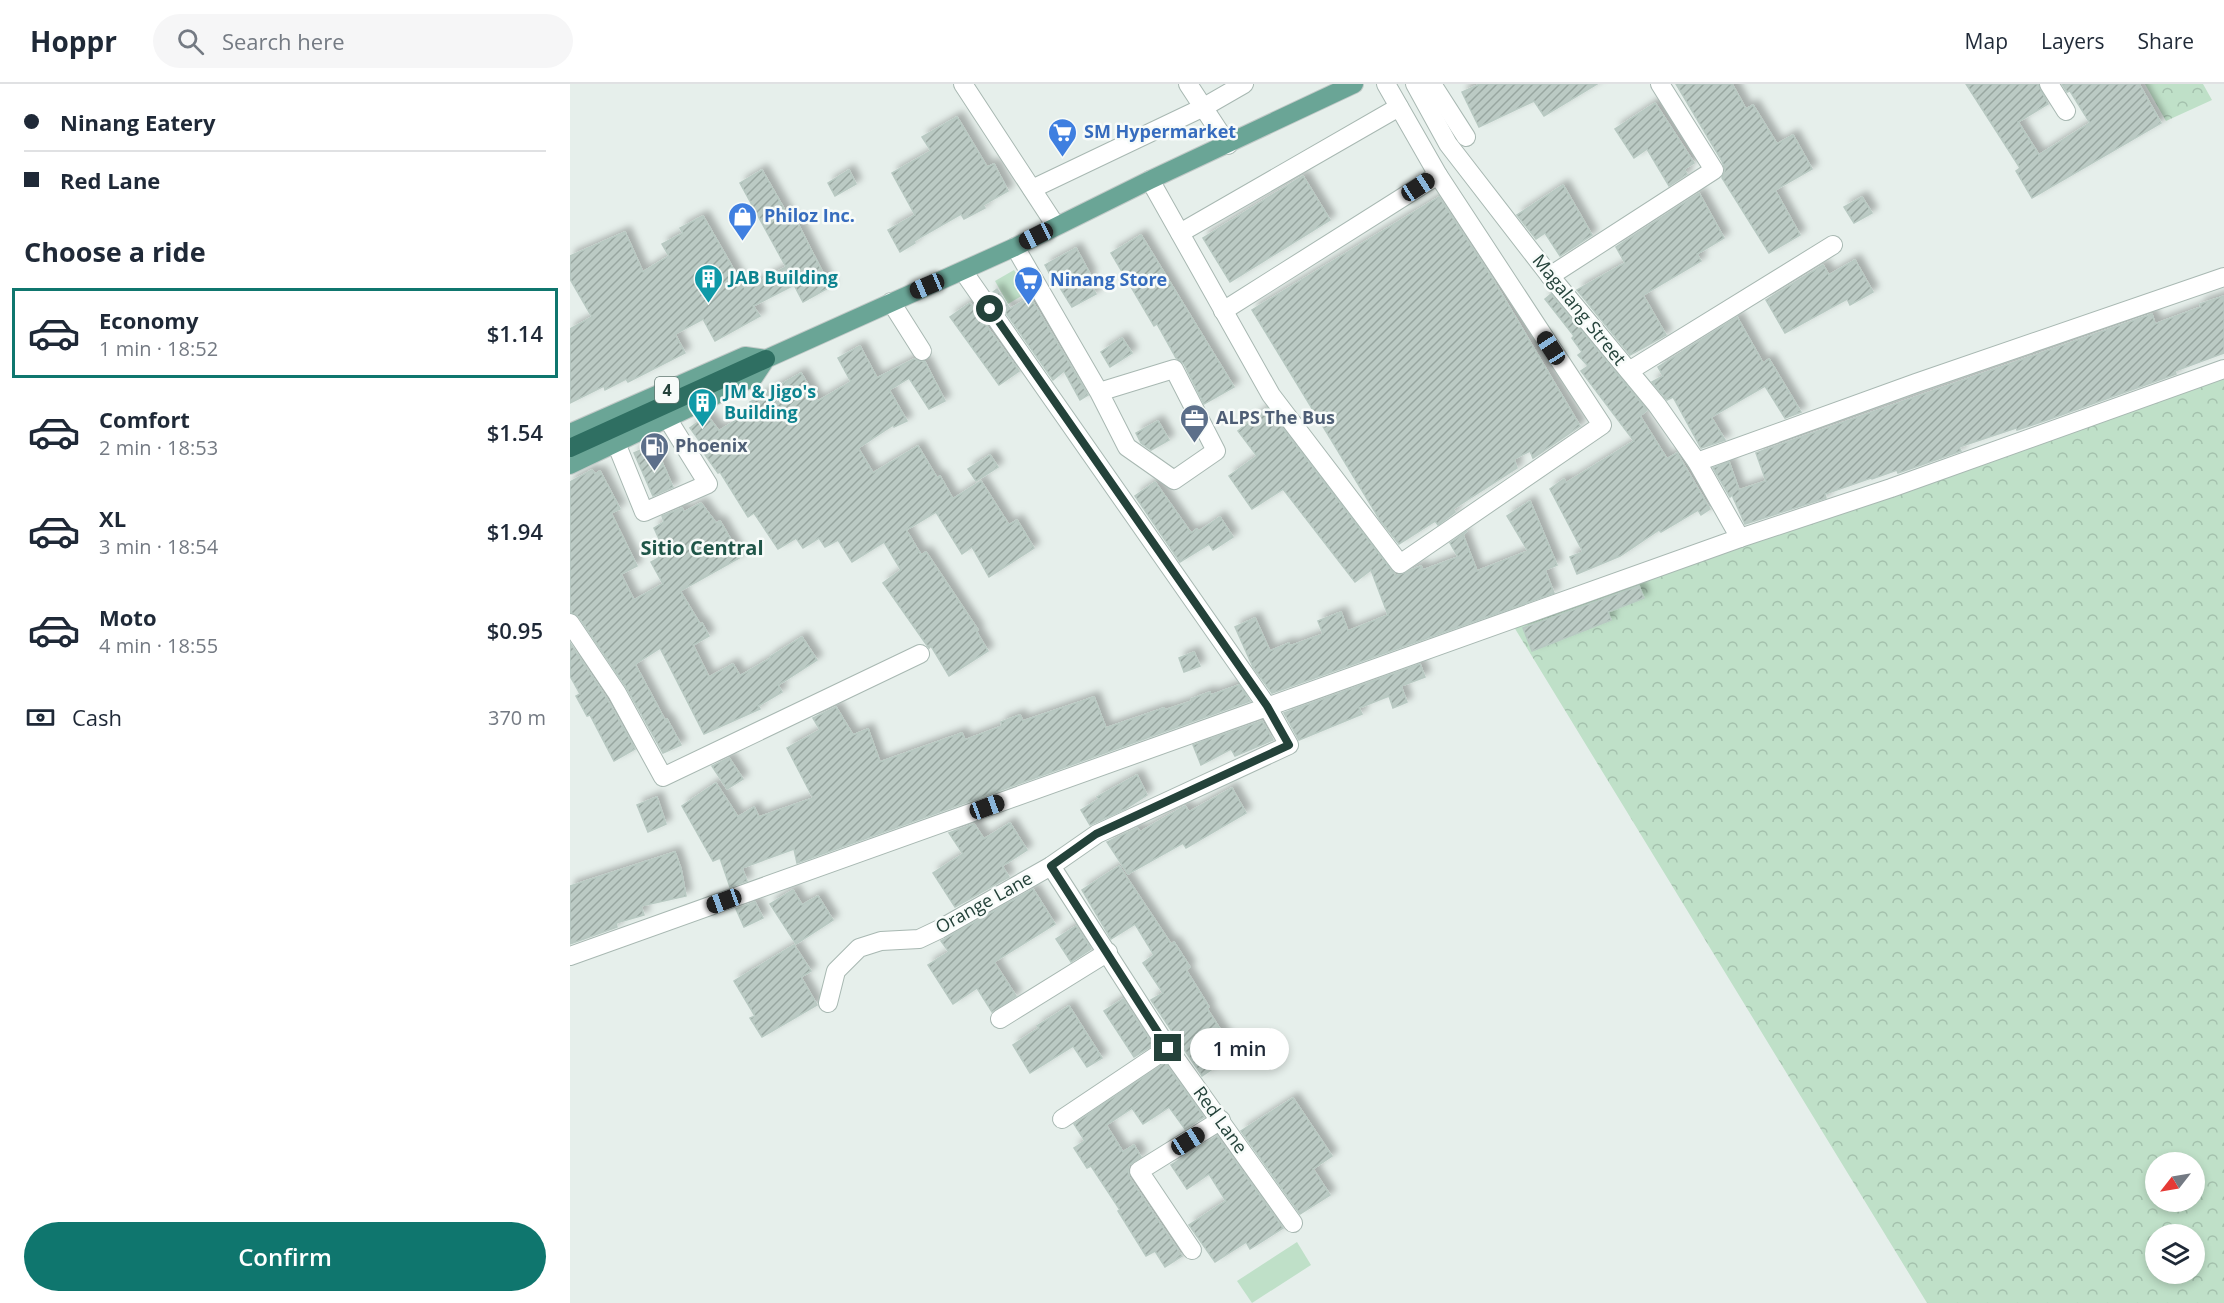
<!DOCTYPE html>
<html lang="en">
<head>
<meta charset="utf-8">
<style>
  :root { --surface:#fff; --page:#f6f6f7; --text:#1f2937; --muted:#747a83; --line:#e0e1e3; --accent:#0f766e }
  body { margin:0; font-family:"Open Sans",sans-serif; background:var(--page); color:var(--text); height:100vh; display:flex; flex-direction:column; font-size:22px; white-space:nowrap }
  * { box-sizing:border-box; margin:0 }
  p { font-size:20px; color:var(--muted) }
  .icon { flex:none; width:33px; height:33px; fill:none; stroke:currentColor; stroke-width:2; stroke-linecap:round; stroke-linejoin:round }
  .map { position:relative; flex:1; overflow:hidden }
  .sheet { display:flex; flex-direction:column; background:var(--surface); width:570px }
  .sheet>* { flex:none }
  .banner { display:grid; align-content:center; height:132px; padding:0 24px; background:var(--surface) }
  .needle { width:39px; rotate:239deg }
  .tools { position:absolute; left:1575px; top:1068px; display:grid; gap:12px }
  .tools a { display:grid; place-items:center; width:60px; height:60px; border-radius:50%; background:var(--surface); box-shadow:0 3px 9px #0003; font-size:30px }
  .end { position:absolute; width:27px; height:27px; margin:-14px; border:8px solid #24423a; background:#fff; box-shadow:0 0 0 3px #fff }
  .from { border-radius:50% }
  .bubble { position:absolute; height:42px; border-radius:21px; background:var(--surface); box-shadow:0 3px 9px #0003; font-size:20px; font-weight:600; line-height:42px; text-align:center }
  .car { position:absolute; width:18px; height:36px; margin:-18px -9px; border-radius:8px; box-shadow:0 0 4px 2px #0007; background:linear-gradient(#222 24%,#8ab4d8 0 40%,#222 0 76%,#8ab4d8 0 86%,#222 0) }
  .banner b { display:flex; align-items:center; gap:21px; height:57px; font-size:22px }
  .banner b+b { border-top:2px solid var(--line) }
  .banner i { width:15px; height:15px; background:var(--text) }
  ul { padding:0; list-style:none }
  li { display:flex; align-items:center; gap:18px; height:90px; margin:0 12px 9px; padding:0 12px; border:3px solid transparent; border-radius:0px }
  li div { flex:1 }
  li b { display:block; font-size:22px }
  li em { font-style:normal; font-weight:600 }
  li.selected { border-color:var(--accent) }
  li>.icon { width:54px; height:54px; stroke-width:1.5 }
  h2 { padding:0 24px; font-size:27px; line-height:72px }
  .pay { display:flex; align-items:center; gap:15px; height:66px; padding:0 24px; font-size:22px }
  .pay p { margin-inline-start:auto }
  .primary-button { display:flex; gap:12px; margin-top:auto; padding:12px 24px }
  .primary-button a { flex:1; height:69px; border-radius:36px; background:var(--accent); color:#fff; font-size:24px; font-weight:600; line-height:69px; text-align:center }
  header { display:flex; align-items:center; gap:36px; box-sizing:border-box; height:84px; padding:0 30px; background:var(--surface); border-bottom:2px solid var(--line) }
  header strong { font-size:28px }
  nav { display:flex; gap:33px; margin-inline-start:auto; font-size:21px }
  .search { width:420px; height:54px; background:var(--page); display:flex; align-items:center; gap:15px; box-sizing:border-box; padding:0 21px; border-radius:33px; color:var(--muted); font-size:22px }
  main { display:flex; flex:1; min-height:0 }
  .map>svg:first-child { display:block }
  .grass { fill:#bfe0c8 }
  .forest { fill:url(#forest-crowns); fill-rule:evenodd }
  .building { fill:url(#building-hatch); stroke:#b8c9c2; stroke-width:1.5; filter:url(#shadow) }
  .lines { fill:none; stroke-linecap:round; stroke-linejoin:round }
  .minor-casing { stroke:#a8b8b2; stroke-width:20 }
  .major-casing { stroke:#c2cac8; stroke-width:20 }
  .highway-casing { stroke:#c2cac8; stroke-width:20 }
  .minor { stroke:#fff; stroke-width:18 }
  .major { stroke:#6aa596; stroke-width:18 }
  .highway { stroke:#2f6f62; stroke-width:18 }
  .route { stroke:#24423a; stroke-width:8 }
  .labels { text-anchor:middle; stroke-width:5; stroke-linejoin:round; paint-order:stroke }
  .shield { fill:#f7fbf9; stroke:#637a73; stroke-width:1.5 }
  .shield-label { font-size:16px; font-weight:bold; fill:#24423a }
  .shop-label { font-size:18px; font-weight:bold; fill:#366cbe; stroke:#f7fbf9; text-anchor:start }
  .culture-label { font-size:18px; font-weight:bold; fill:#0d838f; stroke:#f7fbf9; text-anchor:start }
  .street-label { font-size:18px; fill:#24423a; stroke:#f7fbf9 }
  .service-label { font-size:18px; font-weight:bold; fill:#4e5e75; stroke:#f7fbf9; text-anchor:start }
  .neighbourhood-label { font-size:20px; font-weight:bold; fill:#1f5548; stroke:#f7fbf9 }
</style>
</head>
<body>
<header>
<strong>Hoppr</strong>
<div class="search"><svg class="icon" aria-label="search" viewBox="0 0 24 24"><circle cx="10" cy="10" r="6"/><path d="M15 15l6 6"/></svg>Search here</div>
<nav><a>Map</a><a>Layers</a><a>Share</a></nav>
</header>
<main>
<section class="sheet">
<div class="banner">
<b><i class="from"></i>Ninang Eatery</b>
<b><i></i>Red Lane</b>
</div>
<h2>Choose a ride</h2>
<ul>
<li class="selected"><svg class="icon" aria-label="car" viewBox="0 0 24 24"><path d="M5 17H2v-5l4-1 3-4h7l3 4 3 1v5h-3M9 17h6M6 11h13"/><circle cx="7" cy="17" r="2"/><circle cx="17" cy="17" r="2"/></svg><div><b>Economy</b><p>1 min · 18:52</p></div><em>$1.14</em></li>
<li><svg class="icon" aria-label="car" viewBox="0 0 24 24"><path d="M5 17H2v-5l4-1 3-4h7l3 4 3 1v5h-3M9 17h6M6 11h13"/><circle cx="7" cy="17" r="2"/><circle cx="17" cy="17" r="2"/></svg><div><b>Comfort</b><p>2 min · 18:53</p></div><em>$1.54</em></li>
<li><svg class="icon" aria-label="car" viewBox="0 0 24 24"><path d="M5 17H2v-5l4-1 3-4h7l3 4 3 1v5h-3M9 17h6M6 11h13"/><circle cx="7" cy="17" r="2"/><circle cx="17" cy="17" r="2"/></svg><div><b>XL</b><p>3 min · 18:54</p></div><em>$1.94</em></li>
<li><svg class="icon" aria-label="car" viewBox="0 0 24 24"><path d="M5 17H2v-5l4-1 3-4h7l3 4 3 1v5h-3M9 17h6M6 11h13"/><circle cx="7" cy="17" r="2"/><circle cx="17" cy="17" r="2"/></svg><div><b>Moto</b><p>4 min · 18:55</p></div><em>$0.95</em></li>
</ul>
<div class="pay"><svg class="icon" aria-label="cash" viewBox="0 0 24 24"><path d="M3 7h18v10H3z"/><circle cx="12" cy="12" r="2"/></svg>Cash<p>370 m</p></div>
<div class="primary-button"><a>Confirm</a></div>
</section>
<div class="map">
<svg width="1654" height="1219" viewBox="0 0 1654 1219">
  <defs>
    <pattern id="forest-crowns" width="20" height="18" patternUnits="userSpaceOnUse" patternTransform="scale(1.5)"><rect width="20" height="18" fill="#bfe0c8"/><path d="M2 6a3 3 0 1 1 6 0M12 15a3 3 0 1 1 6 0" fill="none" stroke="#a4c1ad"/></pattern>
    <pattern id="building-hatch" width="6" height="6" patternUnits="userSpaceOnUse" patternTransform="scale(1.5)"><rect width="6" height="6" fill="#bbcac4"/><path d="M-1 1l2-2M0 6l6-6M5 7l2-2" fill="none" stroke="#98a6a0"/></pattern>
    <filter id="shadow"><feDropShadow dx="5.5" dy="-5.5" stdDeviation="3" flood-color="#0004"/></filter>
  </defs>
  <rect width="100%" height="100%" fill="#e6efeb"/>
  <!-- grass -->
  <g class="grass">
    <path d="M444,186L458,208L438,220L425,197Z"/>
    <path d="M727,1158L741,1181L682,1219L667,1197Z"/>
  </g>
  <!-- forest -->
  <g class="forest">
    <path d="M1575,0H1633L1642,16L1596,37Z"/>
    <path d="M1654,294V1219H1357L944,543ZM1586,1078H1624V1118H1586ZM1586,1150H1624V1190H1586Z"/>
  </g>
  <!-- building -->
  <g class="building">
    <path d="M910,0H1027L974,32L964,17L909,43L892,8Z"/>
    <path d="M1106,0H1162L1176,25L1183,21L1207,60L1223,51L1242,85L1205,106L1230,151L1199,169L1152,94L1155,86L1152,77Z"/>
    <path d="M1396,0H1468L1478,20L1448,38L1469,71L1520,39L1500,7L1497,8L1492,0H1569L1591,39L1462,114L1446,87L1450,84Z"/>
    <path d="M1085,19L1124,79L1114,85L1117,90L1099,102L1077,65L1064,74L1045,45Z"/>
    <path d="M387,33L417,83L424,80L438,107L413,121L415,124L394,135L391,130L344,157L345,159L330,168L318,146L345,131L322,89L361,67L352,53Z"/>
    <path d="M192,86L224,142L228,140L260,203L233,218L224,201L183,222L190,232L145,257L133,235L105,250L115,269L58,298L56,295L35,306L34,302L0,319V245L22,233L0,195V172L55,148L73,188L99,172L92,160L113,149L110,144L133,132L175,205L216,183L170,99Z"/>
    <path d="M279,86L286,100L265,112L258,99Z"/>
    <path d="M733,92L760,136L660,198L633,154Z"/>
    <path d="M993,101L1022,151L990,172L975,149L966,155L947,131Z"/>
    <path d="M1129,109L1154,154L1127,170L1131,177L1073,211L1096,251L1060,271L1007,206L1055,179L1046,163Z"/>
    <path d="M869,113L922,194L1010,342L963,374L960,367L944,375L947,384L883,425L885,428L868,441L865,437L829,460L810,436L682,226Z"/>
    <path d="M1292,113L1302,129L1284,139L1274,123Z"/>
    <path d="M571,151L664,303L634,320L614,280L606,274L587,240L584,242L541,169Z"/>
    <path d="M506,164L521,192L517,194L526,210L502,223L487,199L485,200L475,181Z"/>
    <path d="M1285,176L1303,208L1280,221L1277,215L1215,249L1196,216L1253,181L1259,191Z"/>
    <path d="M427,205L440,225L460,213L518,311L510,316L494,287L483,296L422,209Z"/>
    <path d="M981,210L1077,326L1070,332L1097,375L1107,369L1140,425L1131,431L1128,426L1091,448L1089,446L1050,472L1007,490L1000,473L1013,468L980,405L994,395L996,399L1064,357L1011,287L1018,282L1008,271L1012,268L1002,254L1004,252L975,215Z"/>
    <path d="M1654,212V269L1605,287L1606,290L1477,336L1447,346L1446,344L1389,363L1391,367L1328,389L1327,386L1302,395L1301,394L1255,410L1256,414L1175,440L1162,411L1160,413L1143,384L1159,378L1169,406L1196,397L1186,369L1582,230L1585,240L1631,223L1630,220Z"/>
    <path d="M400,219L449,287L429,301L380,233Z"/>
    <path d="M1167,233L1193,279L1199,275L1231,328L1215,334L1195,302L1141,333L1155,356L1131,364L1103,313L1097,316L1082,298L1093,292L1088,283Z"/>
    <path d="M552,254L562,269L540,283L531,268Z"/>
    <path d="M290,262L307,294L344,275L355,278L375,317L359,325L339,294L319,306L337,337L324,343L323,341L288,364L303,389L348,362L367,394L370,392L383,415L411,397L439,441L447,436L464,464L419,493L402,463L392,470L366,428L336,446L351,471L356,468L408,546L406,547L418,567L379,592L361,562L359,564L356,560L313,499L331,486L314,458L282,478L268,456L255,463L249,454L233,464L226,454L208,465L184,429L178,433L150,388L148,389L133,368L136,366L120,344L137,331L149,347L184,325L180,318L231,289L248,317L281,298L268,274Z"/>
    <path d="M697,324L826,492L851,482L853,486L888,473L880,459L897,447L893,451L907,487L958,467L937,432L960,417L987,481L975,486L984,509L702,609L683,583L665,543L685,534L700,567L719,559L720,562L753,550L748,537L771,528L778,547L818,531L801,486L785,498L713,405L682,425L659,392L687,372L668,347Z"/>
    <path d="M588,337L599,356L581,366L571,359L566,349Z"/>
    <path d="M84,360L103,403L83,412L64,369Z"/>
    <path d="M420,371L428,383L406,397L398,385Z"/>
    <path d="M22,386L25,390L30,387L50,425L41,429L67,482L51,490L64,516L93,500L81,478L96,470L84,444L94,438L92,432L112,424L114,428L131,419L146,439L150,437L171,473L110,507L130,540L132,539L139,552L123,561L139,593L163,580L170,592L201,574L200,573L232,553L247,576L208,601L212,608L188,622L190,625L134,650L90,564L65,580L95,636L97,635L111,661L93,669L56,603L9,533L0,528V398Z"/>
    <path d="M585,398L621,449L627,445L629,447L650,433L663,453L643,466L639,460L610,478L565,412Z"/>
    <path d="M1069,502L1074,514L1038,528L1041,536L962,567L953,544Z"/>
    <path d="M0,559L37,615L65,665L44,677L20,631L17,632L6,612L10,610L0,592Z"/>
    <path d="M624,568L630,582L614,588L609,574Z"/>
    <path d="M850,580L855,593L831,602L837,618L823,624L819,612L789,624L792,630L729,656L714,629Z"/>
    <path d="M669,601L680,617L227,779L224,765L172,784L177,797L160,803L150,774L143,777L112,722L146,699L168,733L184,723L189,733L243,714L217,664L250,646L243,634L266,623L283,651L298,645L310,678L392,649L395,656L432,642L431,638L450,631L453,637L524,613L536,644L594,624L595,626L622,617L621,615L640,608L641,611Z"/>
    <path d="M692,637L703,656L665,672L661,665L631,681L623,661Z"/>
    <path d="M159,674L173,695L157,705L142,682Z"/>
    <path d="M567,691L577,711L555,725L520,741L511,726L529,715L527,713Z"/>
    <path d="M662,704L676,729L616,764L613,759L558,790L537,758L567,744L570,748L615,722L619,728Z"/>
    <path d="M87,713L96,740L78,748L67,721Z"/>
    <path d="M440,739L457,766L432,782L439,793L385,823L363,789L393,770L379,749L404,740L414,755Z"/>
    <path d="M105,768L111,785L116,812L71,822L74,831L46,839L47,843L0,860V802Z"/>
    <path d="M549,782L601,860L604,858L620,883L616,886L639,923L637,925L666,969L632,992L581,916L593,909L573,879L584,871L565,840L541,855L512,806Z"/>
    <path d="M463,805L485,840L424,878L446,912L422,928L407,904L383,920L358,881L379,868L371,857Z"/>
    <path d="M223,806L232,821L248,812L263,836L226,860L200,820Z"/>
    <path d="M185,818L193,834L174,843L166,825Z"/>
    <path d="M506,842L521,865L501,878L486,855Z"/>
    <path d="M224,861L241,887L231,893L247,921L192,953L180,934L185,932L164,897Z"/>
    <path d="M553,915L583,961L564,973L534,927Z"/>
    <path d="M499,922L532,974L517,983L503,962L460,989L443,961L469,944L467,942Z"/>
    <path d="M595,979L634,1033L615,1045L599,1023L573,1040L562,1024L536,1041L553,1068L564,1061L571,1073L559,1081L558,1087L559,1093L612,1172L595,1183L585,1167L576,1172L548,1127L550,1126L521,1082L517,1084L504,1064L515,1057L504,1040Z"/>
    <path d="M723,1014L762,1072L743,1085L760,1111L730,1130L671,1047Z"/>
    <path d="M647,1052L713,1144L680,1165L676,1158L645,1178L619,1141L656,1117L639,1090L617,1105L601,1081Z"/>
  </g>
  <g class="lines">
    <defs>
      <g id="minor">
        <path d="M393,0L486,142"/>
        <path d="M618,0L658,61"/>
        <path d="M845,0L878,60L980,192L1087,321L1127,378L1170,454"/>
        <path d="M862,0L896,53"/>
        <path d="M1479,0L1496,27"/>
        <path d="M580,96L701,311L830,480L1032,341L868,91L816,0"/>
        <path d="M462,105L634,23L674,0"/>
        <path d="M610,149L829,23"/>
        <path d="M445,163L529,308L557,363L604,396L646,367L604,285L529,308"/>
        <path d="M980,192L1144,86L1090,0"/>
        <path d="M321,218L352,267"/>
        <path d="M653,227L868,91"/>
        <path d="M1059,287L1263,161"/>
        <path d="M46,359L74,428L138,400L97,334"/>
        <path d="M1127,378L1346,299L1654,193"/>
        <path d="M0,539L47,609L93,693L350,570"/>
        <path d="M481,782L598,964L723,1139"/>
        <path d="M0,872L1170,454L1321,404L1654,285"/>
        <path d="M258,919L266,887L289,864L311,857L349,855L370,845L481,782L527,750L719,661L697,622L393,187"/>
        <path d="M430,935L538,868"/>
        <path d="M492,1035L598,964"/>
        <path d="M622,1166L569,1087L651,1036"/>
      </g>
      <g id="major">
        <path d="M0,349L175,272L196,275L445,163L580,96L784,0"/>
        <path d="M0,381L184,293L196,275"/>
      </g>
      <path id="highway" d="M0,364L196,275"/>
    </defs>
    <!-- minor casing -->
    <use href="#minor" class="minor-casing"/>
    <!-- major casing -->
    <use href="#major" class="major-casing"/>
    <!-- highway casing -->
    <use href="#highway" class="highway-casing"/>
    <!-- minor -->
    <use href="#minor" class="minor"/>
    <!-- major -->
    <use href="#major" class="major"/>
    <!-- highway -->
    <use href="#highway" class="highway"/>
  </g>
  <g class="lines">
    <!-- route -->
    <path class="route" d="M420,225L697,622L719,661L526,750L481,782L598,964"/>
  </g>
  <!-- icons -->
  <defs>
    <symbol id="supermarket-pin" viewBox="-11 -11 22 30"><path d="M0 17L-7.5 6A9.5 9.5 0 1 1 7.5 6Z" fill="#3f7fe0" stroke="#f7fbf9"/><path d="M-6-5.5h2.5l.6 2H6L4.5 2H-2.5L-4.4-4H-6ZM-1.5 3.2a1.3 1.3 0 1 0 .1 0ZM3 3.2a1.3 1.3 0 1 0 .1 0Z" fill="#fff"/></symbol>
    <symbol id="shop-pin" viewBox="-11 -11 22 30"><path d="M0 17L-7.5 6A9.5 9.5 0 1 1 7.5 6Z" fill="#3f7fe0" stroke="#f7fbf9"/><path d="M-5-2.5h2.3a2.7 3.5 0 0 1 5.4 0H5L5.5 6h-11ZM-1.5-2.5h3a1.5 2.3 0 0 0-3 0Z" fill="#fff"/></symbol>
    <symbol id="building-pin" viewBox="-11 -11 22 30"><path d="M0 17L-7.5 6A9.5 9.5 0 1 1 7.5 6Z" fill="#0f9aa8" stroke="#f7fbf9"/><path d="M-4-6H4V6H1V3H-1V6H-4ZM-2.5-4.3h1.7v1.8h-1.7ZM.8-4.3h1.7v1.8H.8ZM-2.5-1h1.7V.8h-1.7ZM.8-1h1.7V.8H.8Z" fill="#fff"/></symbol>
    <symbol id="office-pin" viewBox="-11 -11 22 30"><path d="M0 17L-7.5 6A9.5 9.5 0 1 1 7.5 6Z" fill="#5c6f8a" stroke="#f7fbf9"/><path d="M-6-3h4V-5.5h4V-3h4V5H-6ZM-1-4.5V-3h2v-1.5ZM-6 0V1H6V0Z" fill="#fff"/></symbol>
    <symbol id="fuel-pin" viewBox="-11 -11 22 30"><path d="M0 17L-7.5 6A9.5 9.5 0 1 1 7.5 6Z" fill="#5c6f8a" stroke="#f7fbf9"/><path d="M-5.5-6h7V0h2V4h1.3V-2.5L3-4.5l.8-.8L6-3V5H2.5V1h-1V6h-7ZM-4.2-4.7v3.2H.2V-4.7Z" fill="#fff"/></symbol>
  </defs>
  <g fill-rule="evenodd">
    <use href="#supermarket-pin" x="476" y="32" width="33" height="45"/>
    <use href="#shop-pin" x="156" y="116" width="33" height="45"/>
    <use href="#building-pin" x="122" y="178" width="33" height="45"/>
    <use href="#supermarket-pin" x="442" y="180" width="33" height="45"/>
    <use href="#building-pin" x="116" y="302" width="33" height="45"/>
    <use href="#office-pin" x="608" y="318" width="33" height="45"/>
    <use href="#fuel-pin" x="68" y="346" width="33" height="45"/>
  </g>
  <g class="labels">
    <!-- shield labels -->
    <rect class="shield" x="85" y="293" width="24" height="26" rx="4.5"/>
    <g class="shield-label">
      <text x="97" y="312">4</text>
    </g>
    <!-- shop labels -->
    <g class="shop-label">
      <text x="514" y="54">SM Hypermarket</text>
      <text x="194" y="138">Philoz Inc.</text>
      <text x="480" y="202">Ninang Store</text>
    </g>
    <!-- culture labels -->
    <g class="culture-label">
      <text x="159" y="200">JAB Building</text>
      <text x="154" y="314">JM &amp; Jigo's<tspan x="154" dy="21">Building</tspan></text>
    </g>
    <!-- street labels -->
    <g class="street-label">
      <text transform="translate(1009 226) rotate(51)" y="6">Magalang Street</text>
      <text transform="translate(414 819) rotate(-29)" y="6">Orange Lane</text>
      <text transform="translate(650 1036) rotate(54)" y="6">Red Lane</text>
    </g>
    <!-- service labels -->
    <g class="service-label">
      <text x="646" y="340">ALPS The Bus</text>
      <text x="105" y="368">Phoenix</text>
    </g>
    <!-- neighbourhood labels -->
    <g class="neighbourhood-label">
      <text x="132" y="471">Sitio Central</text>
    </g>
  </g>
</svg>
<div class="tools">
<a><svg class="needle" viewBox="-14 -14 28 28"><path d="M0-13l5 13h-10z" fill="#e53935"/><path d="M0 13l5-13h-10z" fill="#747a83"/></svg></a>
<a><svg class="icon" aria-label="layers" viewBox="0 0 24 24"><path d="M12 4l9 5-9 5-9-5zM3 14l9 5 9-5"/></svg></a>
</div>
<i class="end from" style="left:420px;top:225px"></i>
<i class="end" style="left:598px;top:964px"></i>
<div class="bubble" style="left:620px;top:944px;width:99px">1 min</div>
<i class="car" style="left:848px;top:103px;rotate:57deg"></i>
<i class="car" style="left:466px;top:152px;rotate:243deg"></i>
<i class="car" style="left:357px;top:202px;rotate:247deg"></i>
<i class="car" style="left:981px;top:264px;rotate:327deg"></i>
<i class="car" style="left:417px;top:723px;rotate:70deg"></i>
<i class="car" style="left:154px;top:817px;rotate:250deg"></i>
<i class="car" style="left:618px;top:1057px;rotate:58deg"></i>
</div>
</main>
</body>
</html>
